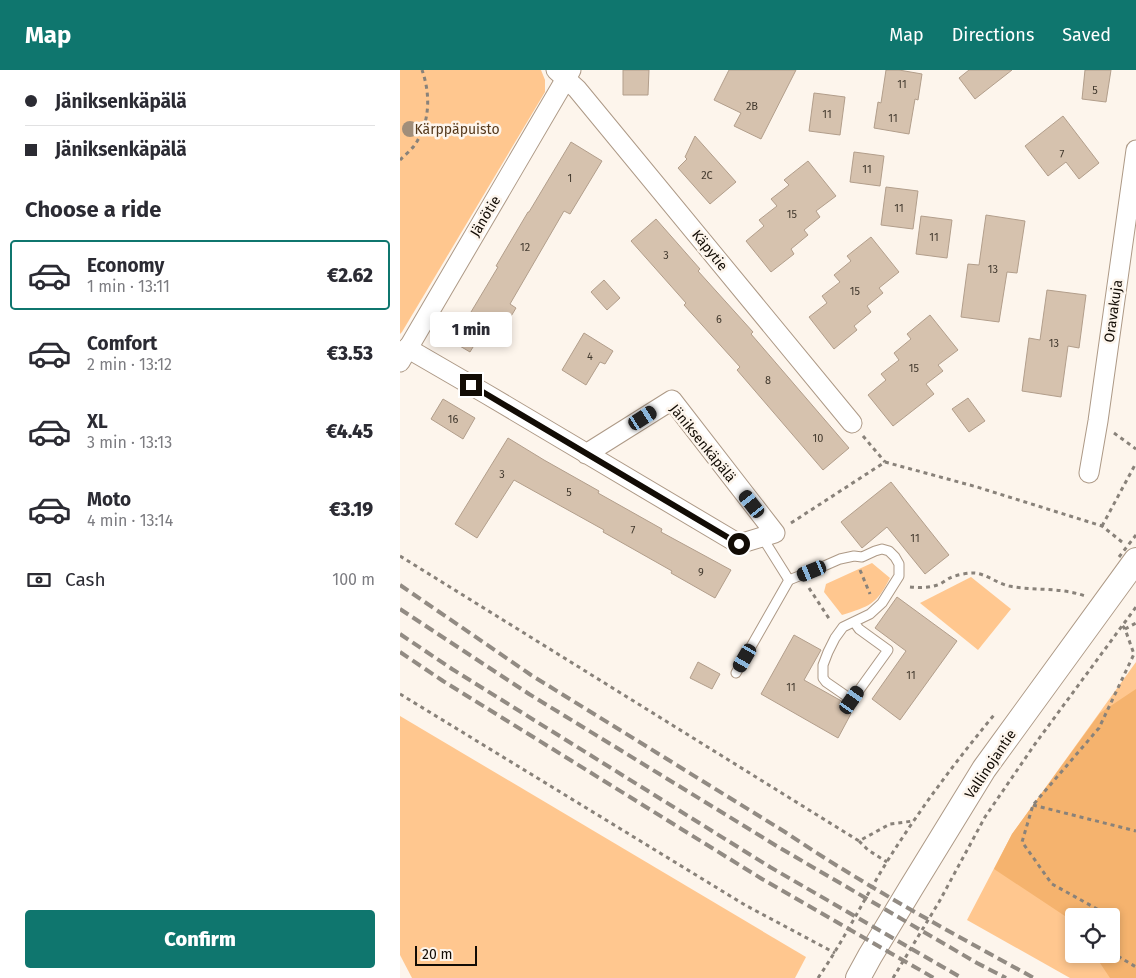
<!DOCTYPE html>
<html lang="en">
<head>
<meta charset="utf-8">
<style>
  :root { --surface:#fff; --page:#f2f2f3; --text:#2b2b33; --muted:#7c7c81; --line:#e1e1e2; --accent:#0f766e }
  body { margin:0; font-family:"Fira Sans",sans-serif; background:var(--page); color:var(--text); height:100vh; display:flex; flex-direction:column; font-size:19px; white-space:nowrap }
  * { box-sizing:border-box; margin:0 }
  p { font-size:16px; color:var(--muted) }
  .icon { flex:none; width:28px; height:28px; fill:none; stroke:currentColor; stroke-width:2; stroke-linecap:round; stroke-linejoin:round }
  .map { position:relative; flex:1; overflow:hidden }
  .panel { display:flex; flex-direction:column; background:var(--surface); width:400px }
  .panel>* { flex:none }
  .top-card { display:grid; align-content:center; height:110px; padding:0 25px; background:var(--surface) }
  .tools { position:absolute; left:665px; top:838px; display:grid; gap:10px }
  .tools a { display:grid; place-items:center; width:55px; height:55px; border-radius:5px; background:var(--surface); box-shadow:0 2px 8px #0003; font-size:25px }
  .scale { position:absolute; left:15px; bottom:12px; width:62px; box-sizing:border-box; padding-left:5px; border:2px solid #120c05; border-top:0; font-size:14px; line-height:18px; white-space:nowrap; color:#120c05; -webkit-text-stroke:4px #fdf5ec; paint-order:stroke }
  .end { position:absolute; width:22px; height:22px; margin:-11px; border:6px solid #120c05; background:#fff; box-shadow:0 0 0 2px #fff }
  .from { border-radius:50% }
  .bubble { position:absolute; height:35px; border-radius:5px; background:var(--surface); box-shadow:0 2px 8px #0003; font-size:16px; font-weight:800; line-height:35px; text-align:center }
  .car { position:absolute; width:15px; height:30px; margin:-15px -8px; border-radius:6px; box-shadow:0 0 4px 1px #0007; background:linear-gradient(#222 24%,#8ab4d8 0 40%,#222 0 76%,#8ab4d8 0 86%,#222 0) }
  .top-card b { display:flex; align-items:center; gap:18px; height:48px; font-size:19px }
  .top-card b+b { border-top:1px solid var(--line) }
  .top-card i { width:12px; height:12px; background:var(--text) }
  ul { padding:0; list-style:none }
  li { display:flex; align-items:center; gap:15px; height:70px; margin:0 10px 8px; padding:0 15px; border:2px solid transparent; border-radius:5px }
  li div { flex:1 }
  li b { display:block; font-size:19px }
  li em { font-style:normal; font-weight:800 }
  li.current { border-color:var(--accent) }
  li>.icon { width:45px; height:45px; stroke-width:1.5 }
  h2 { padding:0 25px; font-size:22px; line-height:60px }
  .pay { display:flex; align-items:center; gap:12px; height:55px; padding:0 25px; font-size:19px }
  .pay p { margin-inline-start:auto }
  .button { display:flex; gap:10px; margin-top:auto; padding:10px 25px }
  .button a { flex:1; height:58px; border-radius:5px; background:var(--accent); color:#fff; font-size:20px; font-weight:800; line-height:58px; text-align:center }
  header { display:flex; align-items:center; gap:30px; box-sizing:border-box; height:70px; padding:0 25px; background:var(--accent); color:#fff }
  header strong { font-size:24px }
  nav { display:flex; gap:28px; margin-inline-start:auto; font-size:18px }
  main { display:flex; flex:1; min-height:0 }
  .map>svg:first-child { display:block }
  .green { fill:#ffc78f; fill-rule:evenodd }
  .forest { fill:#f5b36e }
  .building { fill:#d6c2ae; stroke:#b29e8b }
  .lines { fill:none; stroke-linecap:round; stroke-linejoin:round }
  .service-casing { stroke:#ad9986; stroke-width:11 }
  .minor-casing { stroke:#ad9986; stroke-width:21 }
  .tertiary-casing { stroke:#ad9986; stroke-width:26 }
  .path { stroke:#89827a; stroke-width:3; stroke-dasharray:4 4; stroke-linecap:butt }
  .service { stroke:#fff; stroke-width:9 }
  .minor { stroke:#fff; stroke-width:19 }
  .tertiary { stroke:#fff; stroke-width:24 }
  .rail { stroke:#928b83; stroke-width:4; stroke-dasharray:10 5; stroke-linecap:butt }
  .path-bridge { stroke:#89827a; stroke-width:3; stroke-dasharray:4 4; stroke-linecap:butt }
  .tree { fill:#a18e7a }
  .route { stroke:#120c05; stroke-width:6 }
  .labels { text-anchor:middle; stroke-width:5; stroke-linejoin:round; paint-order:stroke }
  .number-label { font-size:11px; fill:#433a2f }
  .park-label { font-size:14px; fill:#55391c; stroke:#fdf5ec }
  .street-label { font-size:14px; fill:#120c05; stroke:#fdf5ec }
</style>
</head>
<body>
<header>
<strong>Map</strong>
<nav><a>Map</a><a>Directions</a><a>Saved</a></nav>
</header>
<main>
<section class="panel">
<div class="top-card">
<b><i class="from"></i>Jäniksenkäpälä</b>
<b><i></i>Jäniksenkäpälä</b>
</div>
<h2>Choose a ride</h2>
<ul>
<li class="current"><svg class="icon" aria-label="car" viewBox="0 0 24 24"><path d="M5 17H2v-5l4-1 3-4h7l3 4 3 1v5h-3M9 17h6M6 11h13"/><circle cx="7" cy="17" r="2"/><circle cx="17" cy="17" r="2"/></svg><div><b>Economy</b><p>1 min · 13:11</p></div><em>€2.62</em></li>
<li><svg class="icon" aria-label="car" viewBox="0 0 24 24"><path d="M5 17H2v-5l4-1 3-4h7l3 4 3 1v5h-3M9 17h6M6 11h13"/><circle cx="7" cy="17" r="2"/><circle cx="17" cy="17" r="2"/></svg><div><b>Comfort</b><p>2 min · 13:12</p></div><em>€3.53</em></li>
<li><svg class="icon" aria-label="car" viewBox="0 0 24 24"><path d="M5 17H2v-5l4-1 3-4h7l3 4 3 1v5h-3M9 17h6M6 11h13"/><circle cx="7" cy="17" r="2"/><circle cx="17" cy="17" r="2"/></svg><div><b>XL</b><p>3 min · 13:13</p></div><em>€4.45</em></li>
<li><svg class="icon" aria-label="car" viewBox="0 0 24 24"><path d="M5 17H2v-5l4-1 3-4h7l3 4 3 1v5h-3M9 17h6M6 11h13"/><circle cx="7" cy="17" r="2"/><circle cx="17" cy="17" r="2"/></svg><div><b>Moto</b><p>4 min · 13:14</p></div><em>€3.19</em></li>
</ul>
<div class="pay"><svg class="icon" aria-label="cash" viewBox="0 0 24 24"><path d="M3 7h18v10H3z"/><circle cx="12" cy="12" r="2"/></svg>Cash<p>100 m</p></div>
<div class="button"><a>Confirm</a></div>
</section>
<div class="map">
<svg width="736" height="908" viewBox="0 0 736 908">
  <rect width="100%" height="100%" fill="#fdf5ec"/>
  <!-- green -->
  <g class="green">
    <path d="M0,0H141L145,10V22L2,262L0,264Z"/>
    <path d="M472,493L490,508C476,535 470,536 442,545L424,522L426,514Z"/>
    <path d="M571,507L611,539L578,580L520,533Z"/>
    <path d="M736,592V908H670L567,850L612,764ZM674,846H711V884H674Z"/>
    <path d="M0,646L406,887L395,908H12L0,885Z"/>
  </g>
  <!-- forest -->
  <path class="forest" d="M736,619V908H710L694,884H711V846H674V852L594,799L612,764L700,643Z"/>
  <!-- building -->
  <g class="building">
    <path d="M223,0H249L248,25H223Z"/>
    <path d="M329,0H396L361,69L334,56L341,43L314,30Z"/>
    <path d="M486,0H499L522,4L518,30L515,29L509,64L474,58L478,32L481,33Z"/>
    <path d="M569,0H612L575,29L559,8Z"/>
    <path d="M685,0H711L706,32L682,29Z"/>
    <path d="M414,23L445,27L440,65L409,61Z"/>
    <path d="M663,46L699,93L679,109L666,92L648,106L625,76Z"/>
    <path d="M295,66L336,112L310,134L278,98L287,89L285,87Z"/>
    <path d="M171,72L202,91L170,144L164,141L110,234L116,238L101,263L87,254L70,282L53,272L98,197L96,196L128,142H129Z"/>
    <path d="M454,82L484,86L480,116L450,112Z"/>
    <path d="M408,91L436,126L416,141L420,147L404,160L408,165L391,179L394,184L371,202L346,171L364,156L359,150L377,136L371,129L389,115L384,110Z"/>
    <path d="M486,117L518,121L513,159L481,155Z"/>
    <path d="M586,145L625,151L617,203L607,202L599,252L561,247L568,194L579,195Z"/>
    <path d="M521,146L552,150L547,188L516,184Z"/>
    <path d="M256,149L300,199L298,201L353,262L351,264L449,378L423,400L337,300L340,297L284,235L286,233L231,171Z"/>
    <path d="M471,167L499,202L479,218L483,223L467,236L471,242L454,256L457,260L434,279L409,247L427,233L422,226L440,212L434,205L451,191L447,186Z"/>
    <path d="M204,210L220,228L207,240L191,222Z"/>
    <path d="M647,220L686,225L679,278L668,276L661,327L622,321L629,268L640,270Z"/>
    <path d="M530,245L558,280L538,295L543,301L526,314L534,324L493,356L468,325L486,310L481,304L499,290L494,283L511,269L507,264Z"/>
    <path d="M184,263L213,281L205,294L200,292L186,315L162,300Z"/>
    <path d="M568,328L585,351L569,362L552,339Z"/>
    <path d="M43,329L75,348L63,369L31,349Z"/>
    <path d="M108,368L144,390L199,421L198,423L262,459L261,462L331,500L315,528L271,503L272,501L203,462L204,460L114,410L77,468L55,454Z"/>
    <path d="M491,412L549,485L525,504L487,457L462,478L441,452Z"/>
    <path d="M497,527L557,571L500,650L472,629L506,581L475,558Z"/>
    <path d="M394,565L421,580L404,610L454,638L438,668L361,624Z"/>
    <path d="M298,592L320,604L312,619L290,608Z"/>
  </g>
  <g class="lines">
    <defs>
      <g id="service">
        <path d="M389,510L424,496L440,489L454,486L462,487L475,481L482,479L489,481L495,487L499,494V506L482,533L470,544L443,557L435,568L428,582L423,595V608L426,612L452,630L488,580L459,559L454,552"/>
        <path d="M336,603L389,510L362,467"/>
      </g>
      <g id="minor">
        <path d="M156,0L177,19L452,353"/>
        <path d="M7,278L88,325L339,474L375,463L272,330L186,384"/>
        <path d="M0,292L171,0"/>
        <path d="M689,403L698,351L736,80"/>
      </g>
      <path id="tertiary" d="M458,908L470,886L511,818L584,699L736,490"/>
    </defs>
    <!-- service casing -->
    <use href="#service" class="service-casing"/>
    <!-- minor casing -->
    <use href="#minor" class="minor-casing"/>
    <!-- tertiary casing -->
    <use href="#tertiary" class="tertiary-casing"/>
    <!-- path -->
    <g class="path">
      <path d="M0,90C4,86 10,81 14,76C30,54 31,25 22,0"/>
      <path d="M714,363L736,379"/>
      <path d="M463,366L485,392"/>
      <path d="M391,453L485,392L577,417L702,456L722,472"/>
      <path d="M702,456L736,393"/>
      <path d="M0,486L459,771L490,754L513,751"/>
      <path d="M460,500L470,524"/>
      <path d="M510,517C520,518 531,518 540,514C544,512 547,509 550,508C556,505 566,503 573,503C585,503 596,513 609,516C634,521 660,517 685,526"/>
      <path d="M409,518L430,550"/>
      <path d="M725,559L736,553"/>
      <path d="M0,624L345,835L435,883"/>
      <path d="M633,735L736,761"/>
      <path d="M459,771L468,780L487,792"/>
      <path d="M701,846L699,840L652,814L622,772L633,735L699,658L734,584L725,559L722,555"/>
      <path d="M711,882L736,897"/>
      <path d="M418,908C444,870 464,829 488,790C520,739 556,691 594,645"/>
      <path d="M493,908L539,832L585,747L635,674L736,537"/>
    </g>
    <!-- service -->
    <use href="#service" class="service"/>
    <!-- minor -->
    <use href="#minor" class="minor"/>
    <!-- tertiary -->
    <use href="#tertiary" class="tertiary"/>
    <!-- rail -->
    <g class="rail">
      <path d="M0,515L131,605L385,762C465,816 550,862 634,908"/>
      <path d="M0,539L129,624L380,778L577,893L606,908"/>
      <path d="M0,564L52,599L370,797L562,908"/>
      <path d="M0,582L43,611L362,809L534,908"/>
    </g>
    <!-- path-bridge -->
    <path class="path-bridge" d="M719,487L736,465"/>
  </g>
  <!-- trees -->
  <circle class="tree" cx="10" cy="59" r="8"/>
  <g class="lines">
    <!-- route -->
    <path class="route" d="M71,315L339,474"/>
  </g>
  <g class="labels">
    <!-- number labels -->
    <g class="number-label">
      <text x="502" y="18">11</text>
      <text x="695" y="24">5</text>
      <text x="352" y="40">2B</text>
      <text x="427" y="48">11</text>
      <text x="493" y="52">11</text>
      <text x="662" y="88">7</text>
      <text x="467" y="103">11</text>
      <text x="307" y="109">2C</text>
      <text x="170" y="112">1</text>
      <text x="499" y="142">11</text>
      <text x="392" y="148">15</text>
      <text x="534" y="171">11</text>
      <text x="125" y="181">12</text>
      <text x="266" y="189">3</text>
      <text x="593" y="203">13</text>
      <text x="455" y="225">15</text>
      <text x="319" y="253">6</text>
      <text x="654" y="277">13</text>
      <text x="190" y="290">4</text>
      <text x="514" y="302">15</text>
      <text x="368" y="314">8</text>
      <text x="53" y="353">16</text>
      <text x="418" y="372">10</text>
      <text x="102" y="408">3</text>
      <text x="169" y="426">5</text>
      <text x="233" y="464">7</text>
      <text x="515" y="472">11</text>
      <text x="301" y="506">9</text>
      <text x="511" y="609">11</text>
      <text x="391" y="621">11</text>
    </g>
    <!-- park labels -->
    <g class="park-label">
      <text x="57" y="64">Kärppäpuisto</text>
    </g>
    <!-- street labels -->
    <g class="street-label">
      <text transform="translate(85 146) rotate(-59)" y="5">Jänötie</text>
      <text transform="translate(310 180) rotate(51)" y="5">Käpytie</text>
      <text transform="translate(713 241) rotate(-82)" y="5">Oravakuja</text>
      <text transform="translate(303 373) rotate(51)" y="5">Jäniksenkäpälä</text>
      <text transform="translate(590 694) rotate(-56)" y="5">Vallinojantie</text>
    </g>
  </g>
</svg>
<div class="tools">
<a><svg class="icon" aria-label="locate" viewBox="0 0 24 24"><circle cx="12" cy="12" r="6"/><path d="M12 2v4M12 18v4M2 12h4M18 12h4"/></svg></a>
</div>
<div class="scale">20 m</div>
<i class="end from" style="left:339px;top:474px"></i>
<i class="end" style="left:71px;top:315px"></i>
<div class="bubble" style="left:30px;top:242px;width:82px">1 min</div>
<i class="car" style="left:243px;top:348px;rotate:57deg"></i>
<i class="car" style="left:352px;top:434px;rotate:322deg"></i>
<i class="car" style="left:412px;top:501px;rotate:248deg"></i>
<i class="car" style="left:345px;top:588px;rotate:210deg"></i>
<i class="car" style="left:452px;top:630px;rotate:35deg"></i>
</div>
</main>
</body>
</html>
